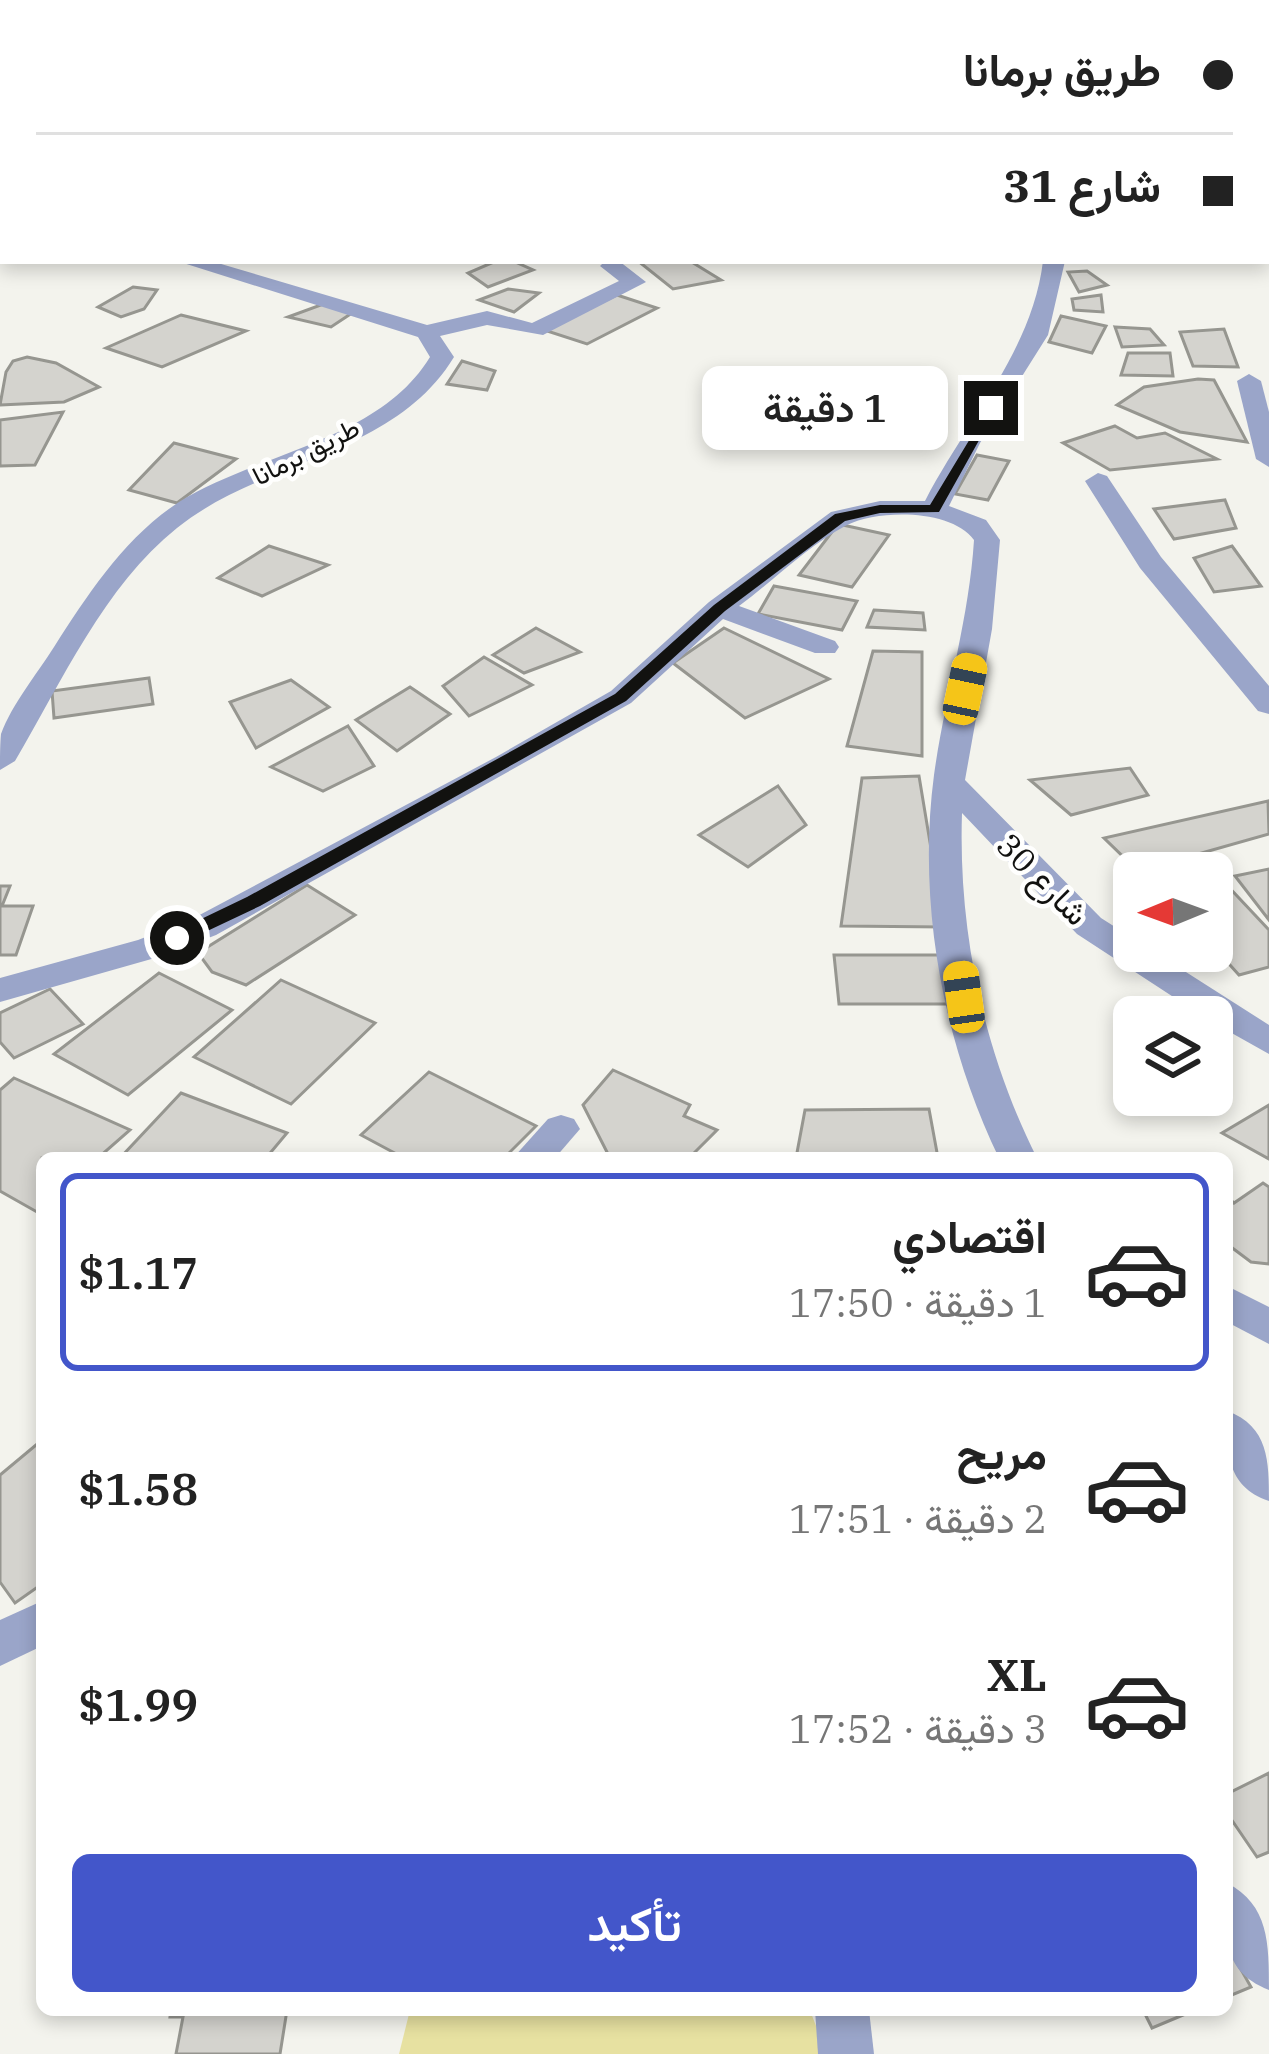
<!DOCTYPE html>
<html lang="ar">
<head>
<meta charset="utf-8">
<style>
  :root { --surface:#fff; --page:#f2f2f2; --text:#222; --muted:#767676; --line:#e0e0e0; --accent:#4356ca }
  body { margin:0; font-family:"IBM Plex Serif",Vazirmatn,serif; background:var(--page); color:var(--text); direction:rtl; height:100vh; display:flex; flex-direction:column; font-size:45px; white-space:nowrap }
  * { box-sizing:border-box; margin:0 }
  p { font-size:39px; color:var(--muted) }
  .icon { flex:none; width:66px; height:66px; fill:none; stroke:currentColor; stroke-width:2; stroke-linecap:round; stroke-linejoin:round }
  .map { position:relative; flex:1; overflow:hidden; direction:ltr }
  .panel { position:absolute; left:36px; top:1152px; width:1197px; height:864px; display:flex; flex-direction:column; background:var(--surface); border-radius:18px; box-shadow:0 6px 18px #0003; direction:rtl }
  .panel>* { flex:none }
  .top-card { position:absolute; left:0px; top:0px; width:1269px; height:264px; box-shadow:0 6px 18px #0003; direction:rtl; display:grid; align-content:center; height:264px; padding:0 36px; background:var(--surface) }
  .needle { width:78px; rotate:269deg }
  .tools { position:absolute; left:1113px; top:852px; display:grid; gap:24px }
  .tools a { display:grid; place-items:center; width:120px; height:120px; border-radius:18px; background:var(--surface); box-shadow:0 6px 18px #0003; font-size:60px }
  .end { position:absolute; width:54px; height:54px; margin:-27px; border:15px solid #121210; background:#fff; box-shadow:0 0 0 6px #fff }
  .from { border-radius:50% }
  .bubble { position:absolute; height:84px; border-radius:18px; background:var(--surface); box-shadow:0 6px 18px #0003; font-size:39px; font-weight:600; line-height:84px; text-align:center; direction:rtl }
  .car { position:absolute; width:36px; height:72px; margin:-36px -18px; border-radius:15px; box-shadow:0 0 9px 3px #0007; background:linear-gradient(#f5c518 24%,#345 0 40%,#f5c518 0 76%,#345 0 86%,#f5c518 0) }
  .top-card b { display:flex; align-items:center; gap:42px; height:114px; font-size:45px }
  .top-card b+b { border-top:3px solid var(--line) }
  .top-card i { width:30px; height:30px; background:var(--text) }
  ul { padding:21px 0 0; list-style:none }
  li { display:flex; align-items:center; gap:36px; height:198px; margin:0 24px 18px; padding:0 12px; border:6px solid transparent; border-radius:18px }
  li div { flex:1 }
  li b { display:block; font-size:45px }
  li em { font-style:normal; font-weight:600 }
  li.on { border-color:var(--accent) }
  li>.icon { width:108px; height:108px; stroke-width:1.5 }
  .action { display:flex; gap:24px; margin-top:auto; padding:24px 36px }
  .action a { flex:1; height:138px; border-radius:18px; background:var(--accent); color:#fff; font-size:48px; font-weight:600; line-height:138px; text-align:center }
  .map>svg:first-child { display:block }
  .green { fill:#e7e1a1 }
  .building { fill:#d4d3ce; stroke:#969690; stroke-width:3 }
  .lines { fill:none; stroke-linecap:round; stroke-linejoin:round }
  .street { fill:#9aa5c9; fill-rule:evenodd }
  .route { fill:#121210 }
  .labels { text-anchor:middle; stroke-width:9; stroke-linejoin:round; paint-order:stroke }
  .far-street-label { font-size:27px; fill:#121210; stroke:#fffffe }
  .street-label { font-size:33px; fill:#121210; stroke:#fffffe }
</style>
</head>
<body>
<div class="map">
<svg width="1269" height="2054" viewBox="0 0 1269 2054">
  <rect width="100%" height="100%" fill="#f3f3ed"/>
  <!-- green -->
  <path class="green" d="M410,2010L811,2013L827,2054H399Z"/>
  <!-- building -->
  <g class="building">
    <path d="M496,261H513L533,270L488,287L468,273Z"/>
    <path d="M638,261H690L721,280L673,289Z"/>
    <path d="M1087,271L1107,285L1079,292L1068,272Z"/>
    <path d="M133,287L157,290L144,309L121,317L98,307Z"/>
    <path d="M508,289L539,293L514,312L479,300Z"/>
    <path d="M617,295L657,308L587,344L544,330Z"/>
    <path d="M1101,295L1103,312L1074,310L1072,299Z"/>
    <path d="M326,303L355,311L331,327L288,317Z"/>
    <path d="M181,315L246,331L162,367L106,348Z"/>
    <path d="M1061,316L1106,326L1092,353L1049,342Z"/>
    <path d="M1115,327L1150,329L1164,345L1122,347Z"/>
    <path d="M1224,329L1238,367L1193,366L1180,332Z"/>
    <path d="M1128,353H1170L1173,376L1121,375Z"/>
    <path d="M27,357L56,363L99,387L64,402L0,405L6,372L13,361Z"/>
    <path d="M462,361L495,371L487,390L447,384Z"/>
    <path d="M1198,379L1214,380L1247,442L1180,432L1117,405L1144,387Z"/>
    <path d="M63,412L35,465L0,466V420Z"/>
    <path d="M1115,426L1137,438L1165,433L1217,459L1110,470L1063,443Z"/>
    <path d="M174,443L236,459L177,503L129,490Z"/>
    <path d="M977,455L1009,461L988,500L955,494Z"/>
    <path d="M1225,500L1236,528L1174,539L1154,509Z"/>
    <path d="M838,524L889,535L852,587L799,575Z"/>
    <path d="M269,546L328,565L262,596L218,578Z"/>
    <path d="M1232,546L1261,586L1214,592L1194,558Z"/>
    <path d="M774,586L857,601L842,630L758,614Z"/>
    <path d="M874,610L923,613L925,630L867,627Z"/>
    <path d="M536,628L580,652L524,673L493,655Z"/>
    <path d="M724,628L829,679L745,718L673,663Z"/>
    <path d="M873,651L922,652V756L847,746Z"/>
    <path d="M484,657L532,685L469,716L443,686Z"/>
    <path d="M149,678L153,704L54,718L52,691Z"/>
    <path d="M291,680L329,707L256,748L230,702Z"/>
    <path d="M410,687L450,714L397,751L356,720Z"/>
    <path d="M348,726L374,766L323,791L271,767Z"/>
    <path d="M1130,768L1148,795L1071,815L1030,780Z"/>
    <path d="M919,776L944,927L841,926L862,778Z"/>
    <path d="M778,786L806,825L748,867L699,835Z"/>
    <path d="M1268,801L1269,834L1138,871L1104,838Z"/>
    <path d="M1269,869V920L1235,876Z"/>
    <path d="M1223,881L1269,930V967L1239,975L1212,945V884Z"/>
    <path d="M307,885L355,915L246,985L212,972L198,953Z"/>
    <path d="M0,886H10L2,906H33L16,955H0Z"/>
    <path d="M834,955H944L953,1004H839Z"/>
    <path d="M159,973L232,1010L128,1095L54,1054Z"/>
    <path d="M281,980L375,1023L291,1104L194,1057Z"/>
    <path d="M50,989L83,1024L14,1058L0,1042V1013Z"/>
    <path d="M613,1070L690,1105L684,1116L717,1130L689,1158H610L583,1105Z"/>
    <path d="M429,1072L536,1126L504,1158H404L361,1135Z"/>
    <path d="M14,1078L130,1130L98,1158H42V1207L37,1212L0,1191V1090Z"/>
    <path d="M181,1093L287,1133L266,1158H120Z"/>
    <path d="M1269,1105V1159L1222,1133Z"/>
    <path d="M929,1109L938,1158H796L805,1110Z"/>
    <path d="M1263,1183L1269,1187V1264L1251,1262L1227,1244V1197L1234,1203Z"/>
    <path d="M42,1440V1584L15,1603L0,1582V1475Z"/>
    <path d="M1269,1773V1852L1257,1857L1227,1813V1794Z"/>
    <path d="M1227,1945L1251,1987L1227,1997Z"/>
    <path d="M171,2010H287L280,2054H176L183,2017H170Z"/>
    <path d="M1143,2010H1195L1152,2028Z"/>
  </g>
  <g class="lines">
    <!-- street -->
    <g class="street">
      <path d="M3,15V25L0,26V16Z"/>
      <rect x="0" y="64" width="3" height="10"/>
      <path d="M3,125V137L0,138V126Z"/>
      <rect x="0" y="200" width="3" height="12"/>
      <path d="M177,261H211L427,325L487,311L532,323L619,281L600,266L605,261H619L646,282L543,335L487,325L440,336L454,357C394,456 261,460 177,528C105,585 61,683 15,761L0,770C0,759 0,744 1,734C12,704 37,674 54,647C88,594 125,537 179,502C257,453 379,441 430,357L418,337Z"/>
      <path d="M1043,261H1065L1048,335L980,443L949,506L986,520L1000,540L992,629L965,780L1101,918L1134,939V951H1153L1269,1025V1054L1212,1022V1017H1204L1077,934L962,813C958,932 984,1053 1037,1158H999C943,1042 917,903 934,775C945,696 969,620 974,540C952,509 879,509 847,525C809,545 774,580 739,606L835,641L839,647L835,653H815L723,619L631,703L216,935L162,956L0,1002V978L138,940L192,919L496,757L611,691L709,602L831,512L880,501H925C966,421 1032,352 1043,261Z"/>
      <path d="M1249,374L1261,381L1269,412V467L1256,459L1237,381Z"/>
      <path d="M1098,473L1107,476L1161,557L1269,686V714L1258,711L1140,568L1085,481Z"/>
      <path d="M561,1115L574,1119L580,1129L555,1158H513L548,1119Z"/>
      <path d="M1227,1286L1269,1307V1344L1227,1322Z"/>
      <path d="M1227,1411C1269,1426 1269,1462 1269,1501C1225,1486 1227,1450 1227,1411Z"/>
      <path d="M42,1601V1646L0,1666V1620Z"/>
      <path d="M1227,1883C1269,1905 1269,1943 1269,1990C1217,1969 1227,1931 1227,1883Z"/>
      <path d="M815,2010H869L874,2054H818Z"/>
    </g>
  </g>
  <!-- route -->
  <path class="route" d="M991,404L997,408L939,512L880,513L845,521L725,611L626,701L260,906L184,942H170V934L247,897L615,694L714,605L835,514L880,505H930Z"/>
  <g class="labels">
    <!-- far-street labels -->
    <g class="far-street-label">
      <text transform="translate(306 452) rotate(-27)" y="9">طريق برمانا</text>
    </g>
    <!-- street labels -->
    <g class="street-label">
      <text transform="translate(1043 879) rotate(45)" y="12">شارع 30</text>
    </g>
  </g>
</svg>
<div class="tools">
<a><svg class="needle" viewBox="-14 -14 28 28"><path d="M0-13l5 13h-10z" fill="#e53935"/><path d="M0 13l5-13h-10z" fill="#767676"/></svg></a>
<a><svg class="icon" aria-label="layers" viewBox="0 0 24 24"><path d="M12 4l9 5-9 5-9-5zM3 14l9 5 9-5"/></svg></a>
</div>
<i class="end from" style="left:177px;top:938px"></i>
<i class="end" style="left:991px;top:408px"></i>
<div class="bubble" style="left:702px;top:366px;width:246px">1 دقيقة</div>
<i class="car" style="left:965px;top:689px;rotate:12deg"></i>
<i class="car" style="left:964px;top:997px;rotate:352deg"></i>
<div class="top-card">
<b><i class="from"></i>طريق برمانا</b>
<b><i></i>شارع 31</b>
</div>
<section class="panel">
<ul>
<li class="on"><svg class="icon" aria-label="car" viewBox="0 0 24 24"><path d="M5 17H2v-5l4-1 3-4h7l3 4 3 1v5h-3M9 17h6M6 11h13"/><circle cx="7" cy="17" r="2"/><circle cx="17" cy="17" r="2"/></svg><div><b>اقتصادي</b><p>1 دقيقة · 17:50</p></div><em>$1.17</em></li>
<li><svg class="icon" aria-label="car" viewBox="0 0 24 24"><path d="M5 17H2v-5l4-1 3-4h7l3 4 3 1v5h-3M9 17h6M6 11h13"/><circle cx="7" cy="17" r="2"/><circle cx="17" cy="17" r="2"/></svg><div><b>مريح</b><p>2 دقيقة · 17:51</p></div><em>$1.58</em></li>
<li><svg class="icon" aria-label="car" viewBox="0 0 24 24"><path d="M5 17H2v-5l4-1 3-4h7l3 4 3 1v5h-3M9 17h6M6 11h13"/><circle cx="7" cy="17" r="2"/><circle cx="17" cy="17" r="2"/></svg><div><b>XL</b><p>3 دقيقة · 17:52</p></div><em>$1.99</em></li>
</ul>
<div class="action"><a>تأكيد</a></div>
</section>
</div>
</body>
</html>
